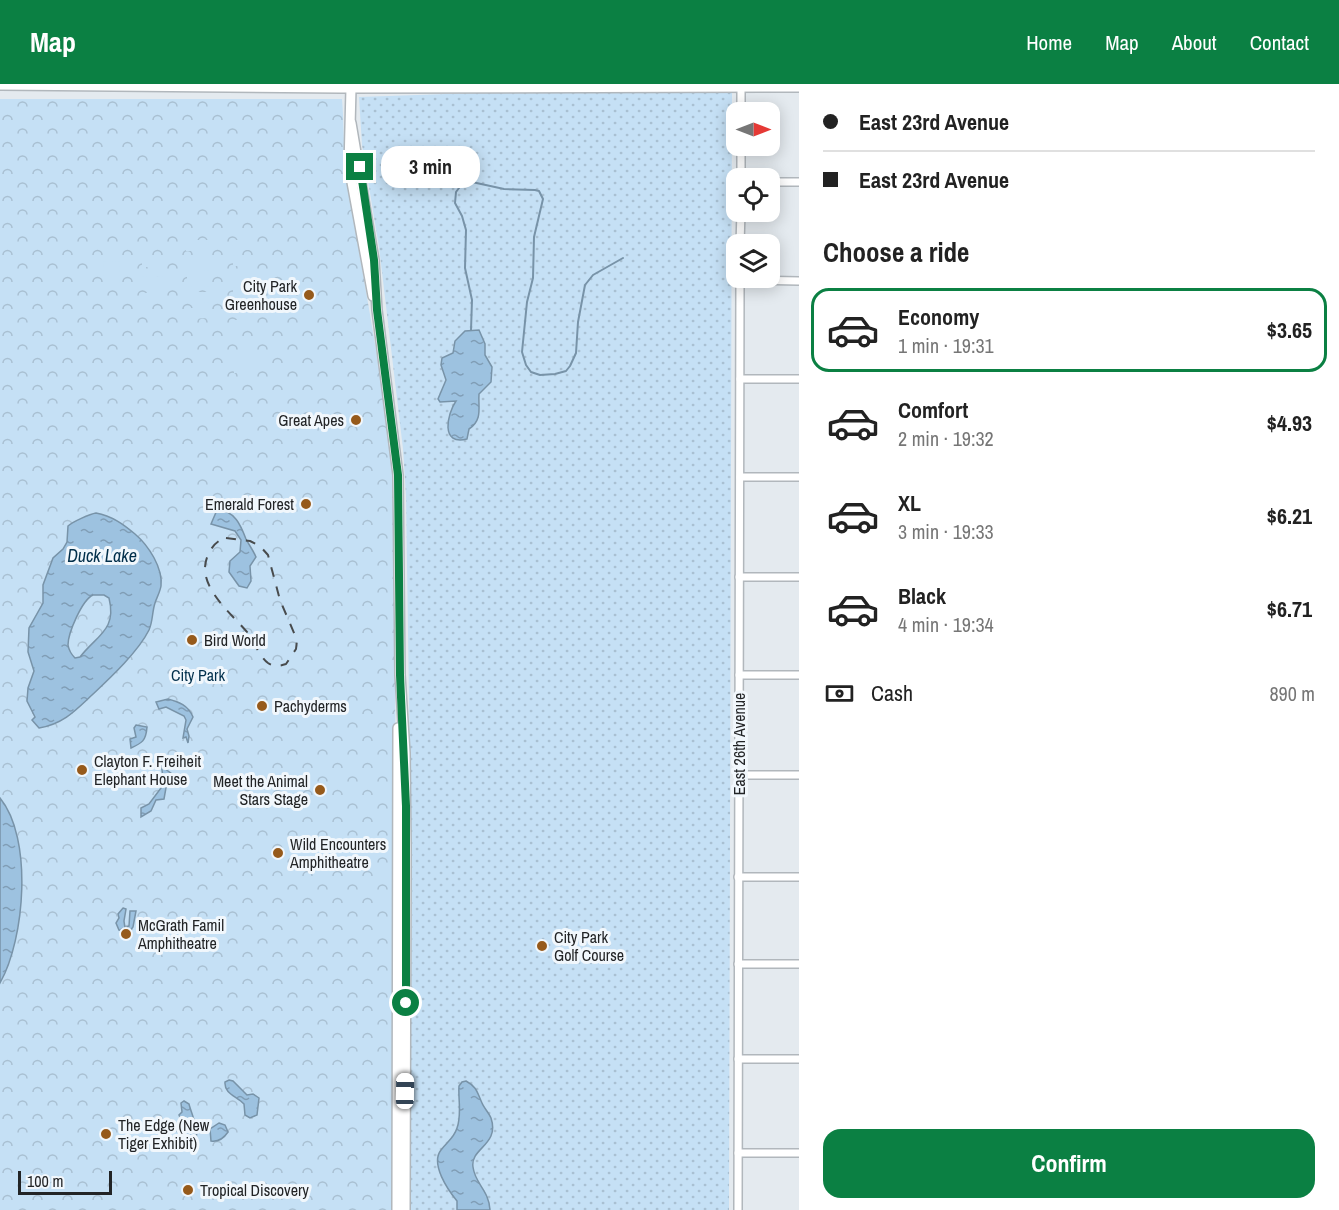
<!DOCTYPE html>
<html lang="en">
<head>
<meta charset="utf-8">
<style>
  :root { --surface:#fff; --page:#f2f2f2; --text:#222; --muted:#767676; --line:#e0e0e0; --accent:#0b8043 }
  body { margin:0; font-family:"Archivo Narrow",sans-serif; background:var(--page); color:var(--text); height:100vh; display:flex; flex-direction:column; font-size:22px; white-space:nowrap }
  * { box-sizing:border-box; margin:0 }
  p { font-size:20px; color:var(--muted) }
  .icon { flex:none; width:33px; height:33px; fill:none; stroke:currentColor; stroke-width:2; stroke-linecap:round; stroke-linejoin:round }
  .map { position:relative; flex:1; overflow:hidden }
  .details { display:flex; flex-direction:column; background:var(--surface); width:540px }
  .details>* { flex:none }
  .banner { display:grid; align-content:center; height:132px; padding:0 24px; background:var(--surface) }
  .needle { width:39px; rotate:90deg }
  .buttons { position:absolute; left:726px; top:18px; display:grid; gap:12px }
  .buttons a { display:grid; place-items:center; width:54px; height:54px; border-radius:12px; background:var(--surface); box-shadow:0 3px 15px #0003; font-size:30px }
  .scale { position:absolute; left:18px; bottom:15px; width:94px; box-sizing:border-box; padding-left:6px; border:3px solid #222426; border-top:0; font-size:16px; line-height:21px; white-space:nowrap; color:#222426; -webkit-text-stroke:4px #f1f7fc; paint-order:stroke }
  .end { position:absolute; width:27px; height:27px; margin:-14px; border:8px solid #0b8043; background:#fff; box-shadow:0 0 0 3px #fff }
  .from { border-radius:50% }
  .bubble { position:absolute; height:42px; border-radius:18px; background:var(--surface); box-shadow:0 3px 15px #0003; font-size:20px; font-weight:700; line-height:42px; text-align:center }
  .car { position:absolute; width:18px; height:36px; margin:-18px -9px; border-radius:8px; box-shadow:0 0 4px 2px #0007; background:linear-gradient(#fff 24%,#345 0 40%,#fff 0 76%,#345 0 86%,#fff 0) }
  .banner b { display:flex; align-items:center; gap:21px; height:57px; font-size:22px }
  .banner b+b { border-top:2px solid var(--line) }
  .banner i { width:15px; height:15px; background:var(--text) }
  ul { padding:0; list-style:none }
  li { display:flex; align-items:center; gap:18px; height:84px; margin:0 12px 9px; padding:0 12px; border:3px solid transparent; border-radius:18px }
  li div { flex:1 }
  li b { display:block; font-size:22px }
  li em { font-style:normal; font-weight:700 }
  li.current { border-color:var(--accent) }
  li>.icon { width:54px; height:54px; stroke-width:1.5 }
  h2 { padding:0 24px; font-size:27px; line-height:72px }
  .pay { display:flex; align-items:center; gap:15px; height:66px; padding:0 24px; font-size:22px }
  .pay p { margin-inline-start:auto }
  .cta { display:flex; gap:12px; margin-top:auto; padding:12px 24px }
  .cta a { flex:1; height:69px; border-radius:18px; background:var(--accent); color:#fff; font-size:24px; font-weight:700; line-height:69px; text-align:center }
  header { display:flex; align-items:center; gap:36px; box-sizing:border-box; height:84px; padding:0 30px; background:var(--accent); color:#fff }
  header strong { font-size:28px }
  nav { display:flex; gap:33px; margin-inline-start:auto; font-size:21px }
  main { display:flex; flex:1; min-height:0 }
  .map>svg:first-child { display:block }
  .grass { fill:url(#grass-dots) }
  .forest { fill:url(#forest-crowns) }
  .pitch { fill:#c5e0f5 }
  .water { fill:url(#water-ripples); stroke:#7893a8; stroke-width:1.5; fill-rule:evenodd }
  .lines { fill:none; stroke-linecap:round; stroke-linejoin:round }
  .stream { stroke:#7893a8; stroke-width:2 }
  .minor-casing { stroke:#b1b7bc; stroke-width:10 }
  .major-casing { stroke:#b1b7bc; stroke-width:12 }
  .minor { stroke:#fff; stroke-width:7 }
  .major { stroke:#fff; stroke-width:9 }
  .rail { stroke:#484b4d; stroke-width:2; stroke-dasharray:10 10; stroke-linecap:butt }
  .route { stroke:#0b8043; stroke-width:8 }
  .poi-dot { fill:#965a1b; stroke:#f1f7fc; stroke-width:2 }
  .labels { text-anchor:middle; stroke-width:6; stroke-linejoin:round; paint-order:stroke }
  .poi-label { font-size:16px; fill:#222426; stroke:#f1f7fc; text-anchor:start }
  .park-label { font-size:16px; fill:#002f4c; stroke:#f1f7fc }
  .street-label { font-size:16px; fill:#222426; stroke:#f1f7fc }
  .water-label { font-size:18px; font-style:italic; fill:#002e4a; stroke:#f1f7fc }
</style>
</head>
<body>
<header>
<strong>Map</strong>
<nav><a>Home</a><a>Map</a><a>About</a><a>Contact</a></nav>
</header>
<main>
<div class="map">
<svg width="799" height="1126" viewBox="0 0 799 1126">
  <defs>
    <pattern id="grass-dots" width="8" height="8" patternUnits="userSpaceOnUse" patternTransform="scale(1.5)"><rect width="8" height="8" fill="#c5e0f5"/><path d="M2 2h.1M6 6h.1" fill="none" stroke="#a9c0d2" stroke-width="1.8" stroke-linecap="round"/></pattern>
    <pattern id="forest-crowns" width="20" height="18" patternUnits="userSpaceOnUse" patternTransform="scale(1.5)"><rect width="20" height="18" fill="#c5e0f5"/><path d="M2 6a3 3 0 1 1 6 0M12 15a3 3 0 1 1 6 0" fill="none" stroke="#a9c0d2"/></pattern>
    <pattern id="water-ripples" width="26" height="14" patternUnits="userSpaceOnUse" patternTransform="scale(1.5)"><rect width="26" height="14" fill="#9dc2e0"/><path d="M2 4q2-2 4 0t4 0M15 11q2-2 4 0t4 0" fill="none" stroke="#809db5"/></pattern>
  </defs>
  <rect width="100%" height="100%" fill="#e4eaef"/>
  <!-- grass -->
  <path class="grass" d="M476,9H732L729,1126H409L412,820L406,412L403,365L379,163L362,61L359,13Z"/>
  <!-- forest -->
  <path class="forest" d="M0,15H342C344,38 343,61 346,83C361,195 388,305 394,418L396,768L392,858L393,1126H0Z"/>
  <!-- pitch -->
  <g class="pitch">
    <path d="M186,156H208L209,167H186Z"/>
    <path d="M232,156H255V166H233Z"/>
    <path d="M255,171V182H233V172Z"/>
    <rect x="142" y="173" width="22" height="10"/>
    <path d="M187,176H209V186L187,187Z"/>
    <path d="M119,177L120,201H104L103,178Z"/>
    <rect x="233" y="188" width="22" height="10"/>
    <path d="M164,192V203H142V193Z"/>
    <path d="M187,192H209V202L187,203Z"/>
    <path d="M255,203V214H233V204Z"/>
    <path d="M187,208H209V218L187,219Z"/>
    <rect x="142" y="209" width="23" height="10"/>
    <rect x="233" y="220" width="23" height="10"/>
    <path d="M187,224H209V234L187,235Z"/>
    <rect x="234" y="236" width="22" height="10"/>
    <rect x="234" y="272" width="22" height="17"/>
  </g>
  <!-- water -->
  <g class="water">
    <path d="M479,246L485,260V271L492,283L491,298L479,310C478,323 483,336 469,345L467,355C440,362 447,330 456,317L440,318L438,315L446,296L441,281L442,274L453,269L455,257L465,247Z"/>
    <path d="M217,426C235,426 241,442 246,455C249,461 253,466 256,473L250,482L251,497L247,504L239,502L229,488L230,477L240,468L241,456L235,447L211,440Z"/>
    <path d="M96,429C112,432 123,440 135,450C149,462 163,484 161,502C160,508 157,513 155,519C152,528 153,537 149,546C138,568 110,594 92,611C75,627 63,640 39,644L32,636L35,633L27,617L28,604L34,587L28,568L29,544L43,519V501L53,474L63,465L67,458L68,442C72,438 90,430 96,429ZM93,511H104L109,514C117,546 97,551 80,573L75,574C71,570 69,567 68,561C68,549 82,516 93,511Z"/>
    <path d="M168,615C179,618 188,621 193,633L187,645L189,652L188,659L186,653L183,654L186,636L184,632L166,623L159,625L156,618Z"/>
    <path d="M136,641L147,643C146,657 142,659 131,664L130,655L136,653L134,644Z"/>
    <path d="M168,673L170,678L165,681L164,684L172,690L167,698L164,715L156,716L151,727L141,733V724L149,720L164,700L161,679Z"/>
    <path d="M0,714C33,754 25,855 0,899Z"/>
    <path d="M123,824L126,825L124,837L125,844L129,842L130,827H136L133,843L129,848L119,846L116,839L119,834L118,830Z"/>
    <path d="M229,996L233,997L247,1011L253,1010L259,1014L257,1031L250,1034L245,1031L244,1020C237,1012 224,1010 225,998Z"/>
    <path d="M466,997C477,1003 477,1008 482,1019C484,1024 489,1029 491,1034C500,1061 470,1064 473,1083C475,1100 489,1106 490,1126H457V1117C448,1106 430,1080 441,1066C447,1058 454,1054 457,1044C462,1031 458,1015 459,1002L462,998Z"/>
    <path d="M184,1017L189,1020C192,1032 201,1049 194,1059H190L180,1046L183,1041L179,1031L182,1028L181,1019Z"/>
    <path d="M219,1039L225,1041L228,1048C224,1054 218,1058 211,1057L210,1045Z"/>
  </g>
  <g class="lines">
    <!-- stream -->
    <path class="stream" d="M471,246L472,216L465,184L466,146L462,132L455,119L456,108L462,100L472,98L504,105L535,106L539,107L543,115L534,153L533,194L527,218L522,268L526,281L531,288L540,291L555,290L566,287L570,282L576,269L578,238L585,201L593,191L623,174"/>
    <defs>
      <g id="minor">
        <path d="M741,28V1"/>
        <path d="M741,94V62"/>
        <path d="M770,98H799"/>
        <path d="M740,160L741,128"/>
        <path d="M740,196L799,197"/>
        <path d="M740,295H799"/>
        <path d="M740,393H799"/>
        <path d="M739,493H799"/>
        <path d="M739,591H799"/>
        <path d="M739,691H799"/>
        <path d="M738,793H799"/>
        <path d="M738,880H799"/>
        <path d="M738,975H799"/>
        <path d="M738,1069H799"/>
        <path d="M738,1126L740,194"/>
      </g>
      <g id="major">
        <path d="M0,1L341,4L799,3"/>
        <path d="M351,4L349,82L373,212"/>
        <path d="M351,39L374,176L377,226L398,391L400,591L405,669L406,763L405,1126"/>
        <path d="M397,1126L398,644"/>
      </g>
    </defs>
    <!-- minor casing -->
    <use href="#minor" class="minor-casing"/>
    <!-- major casing -->
    <use href="#major" class="major-casing"/>
    <!-- minor -->
    <use href="#minor" class="minor"/>
    <!-- major -->
    <use href="#major" class="major"/>
    <!-- rail -->
    <path class="rail" d="M226,454L250,457L260,462L268,471L280,516L297,556L296,565L286,580C280,582 274,583 268,579C259,572 254,557 247,548C229,527 193,499 209,469C213,461 218,456 226,454Z"/>
  </g>
  <g class="lines">
    <!-- route -->
    <path class="route" d="M360,83L374,176L377,226L398,391L400,591L406,722V919"/>
  </g>
  <!-- markers -->
  <g class="poi-dot">
    <circle cx="309" cy="211" r="6"/>
    <circle cx="356" cy="336" r="6"/>
    <circle cx="306" cy="420" r="6"/>
    <circle cx="192" cy="556" r="6"/>
    <circle cx="262" cy="622" r="6"/>
    <circle cx="82" cy="686" r="6"/>
    <circle cx="320" cy="706" r="6"/>
    <circle cx="278" cy="769" r="6"/>
    <circle cx="126" cy="850" r="6"/>
    <circle cx="542" cy="862" r="6"/>
    <circle cx="106" cy="1050" r="6"/>
    <circle cx="188" cy="1106" r="6"/>
  </g>
  <g class="labels">
    <!-- poi labels -->
    <g class="poi-label">
      <text x="297" y="208" text-anchor="end">City Park<tspan x="297" dy="18">Greenhouse</tspan></text>
      <text x="344" y="342" text-anchor="end">Great Apes</text>
      <text x="294" y="426" text-anchor="end">Emerald Forest</text>
      <text x="204" y="562">Bird World</text>
      <text x="274" y="628">Pachyderms</text>
      <text x="94" y="683">Clayton F. Freiheit<tspan x="94" dy="18">Elephant House</tspan></text>
      <text x="308" y="703" text-anchor="end">Meet the Animal<tspan x="308" dy="18">Stars Stage</tspan></text>
      <text x="290" y="766">Wild Encounters<tspan x="290" dy="18">Amphitheatre</tspan></text>
      <text x="138" y="847">McGrath Famil<tspan x="138" dy="18">Amphitheatre</tspan></text>
      <text x="554" y="859">City Park<tspan x="554" dy="18">Golf Course</tspan></text>
      <text x="118" y="1047">The Edge (New<tspan x="118" dy="18">Tiger Exhibit)</tspan></text>
      <text x="200" y="1112">Tropical Discovery</text>
    </g>
    <!-- park labels -->
    <g class="park-label">
      <text x="198" y="597">City Park</text>
    </g>
    <!-- street labels -->
    <g class="street-label">
      <text transform="translate(739 660) rotate(-90)" y="6">East 26th Avenue</text>
    </g>
    <!-- water labels -->
    <g class="water-label">
      <text x="102" y="478">Duck Lake</text>
    </g>
  </g>
</svg>
<div class="buttons">
<a><svg class="needle" viewBox="-14 -14 28 28"><path d="M0-13l5 13h-10z" fill="#e53935"/><path d="M0 13l5-13h-10z" fill="#767676"/></svg></a>
<a><svg class="icon" aria-label="locate" viewBox="0 0 24 24"><circle cx="12" cy="12" r="6"/><path d="M12 2v4M12 18v4M2 12h4M18 12h4"/></svg></a>
<a><svg class="icon" aria-label="layers" viewBox="0 0 24 24"><path d="M12 4l9 5-9 5-9-5zM3 14l9 5 9-5"/></svg></a>
</div>
<div class="scale">100 m</div>
<i class="end from" style="left:406px;top:919px"></i>
<i class="end" style="left:360px;top:83px"></i>
<div class="bubble" style="left:381px;top:62px;width:99px">3 min</div>
<i class="car" style="left:405px;top:1007px;rotate:1deg"></i>
</div>
<section class="details">
<div class="banner">
<b><i class="from"></i>East 23rd Avenue</b>
<b><i></i>East 23rd Avenue</b>
</div>
<h2>Choose a ride</h2>
<ul>
<li class="current"><svg class="icon" aria-label="car" viewBox="0 0 24 24"><path d="M5 17H2v-5l4-1 3-4h7l3 4 3 1v5h-3M9 17h6M6 11h13"/><circle cx="7" cy="17" r="2"/><circle cx="17" cy="17" r="2"/></svg><div><b>Economy</b><p>1 min · 19:31</p></div><em>$3.65</em></li>
<li><svg class="icon" aria-label="car" viewBox="0 0 24 24"><path d="M5 17H2v-5l4-1 3-4h7l3 4 3 1v5h-3M9 17h6M6 11h13"/><circle cx="7" cy="17" r="2"/><circle cx="17" cy="17" r="2"/></svg><div><b>Comfort</b><p>2 min · 19:32</p></div><em>$4.93</em></li>
<li><svg class="icon" aria-label="car" viewBox="0 0 24 24"><path d="M5 17H2v-5l4-1 3-4h7l3 4 3 1v5h-3M9 17h6M6 11h13"/><circle cx="7" cy="17" r="2"/><circle cx="17" cy="17" r="2"/></svg><div><b>XL</b><p>3 min · 19:33</p></div><em>$6.21</em></li>
<li><svg class="icon" aria-label="car" viewBox="0 0 24 24"><path d="M5 17H2v-5l4-1 3-4h7l3 4 3 1v5h-3M9 17h6M6 11h13"/><circle cx="7" cy="17" r="2"/><circle cx="17" cy="17" r="2"/></svg><div><b>Black</b><p>4 min · 19:34</p></div><em>$6.71</em></li>
</ul>
<div class="pay"><svg class="icon" aria-label="cash" viewBox="0 0 24 24"><path d="M3 7h18v10H3z"/><circle cx="12" cy="12" r="2"/></svg>Cash<p>890 m</p></div>
<div class="cta"><a>Confirm</a></div>
</section>
</main>
</body>
</html>
